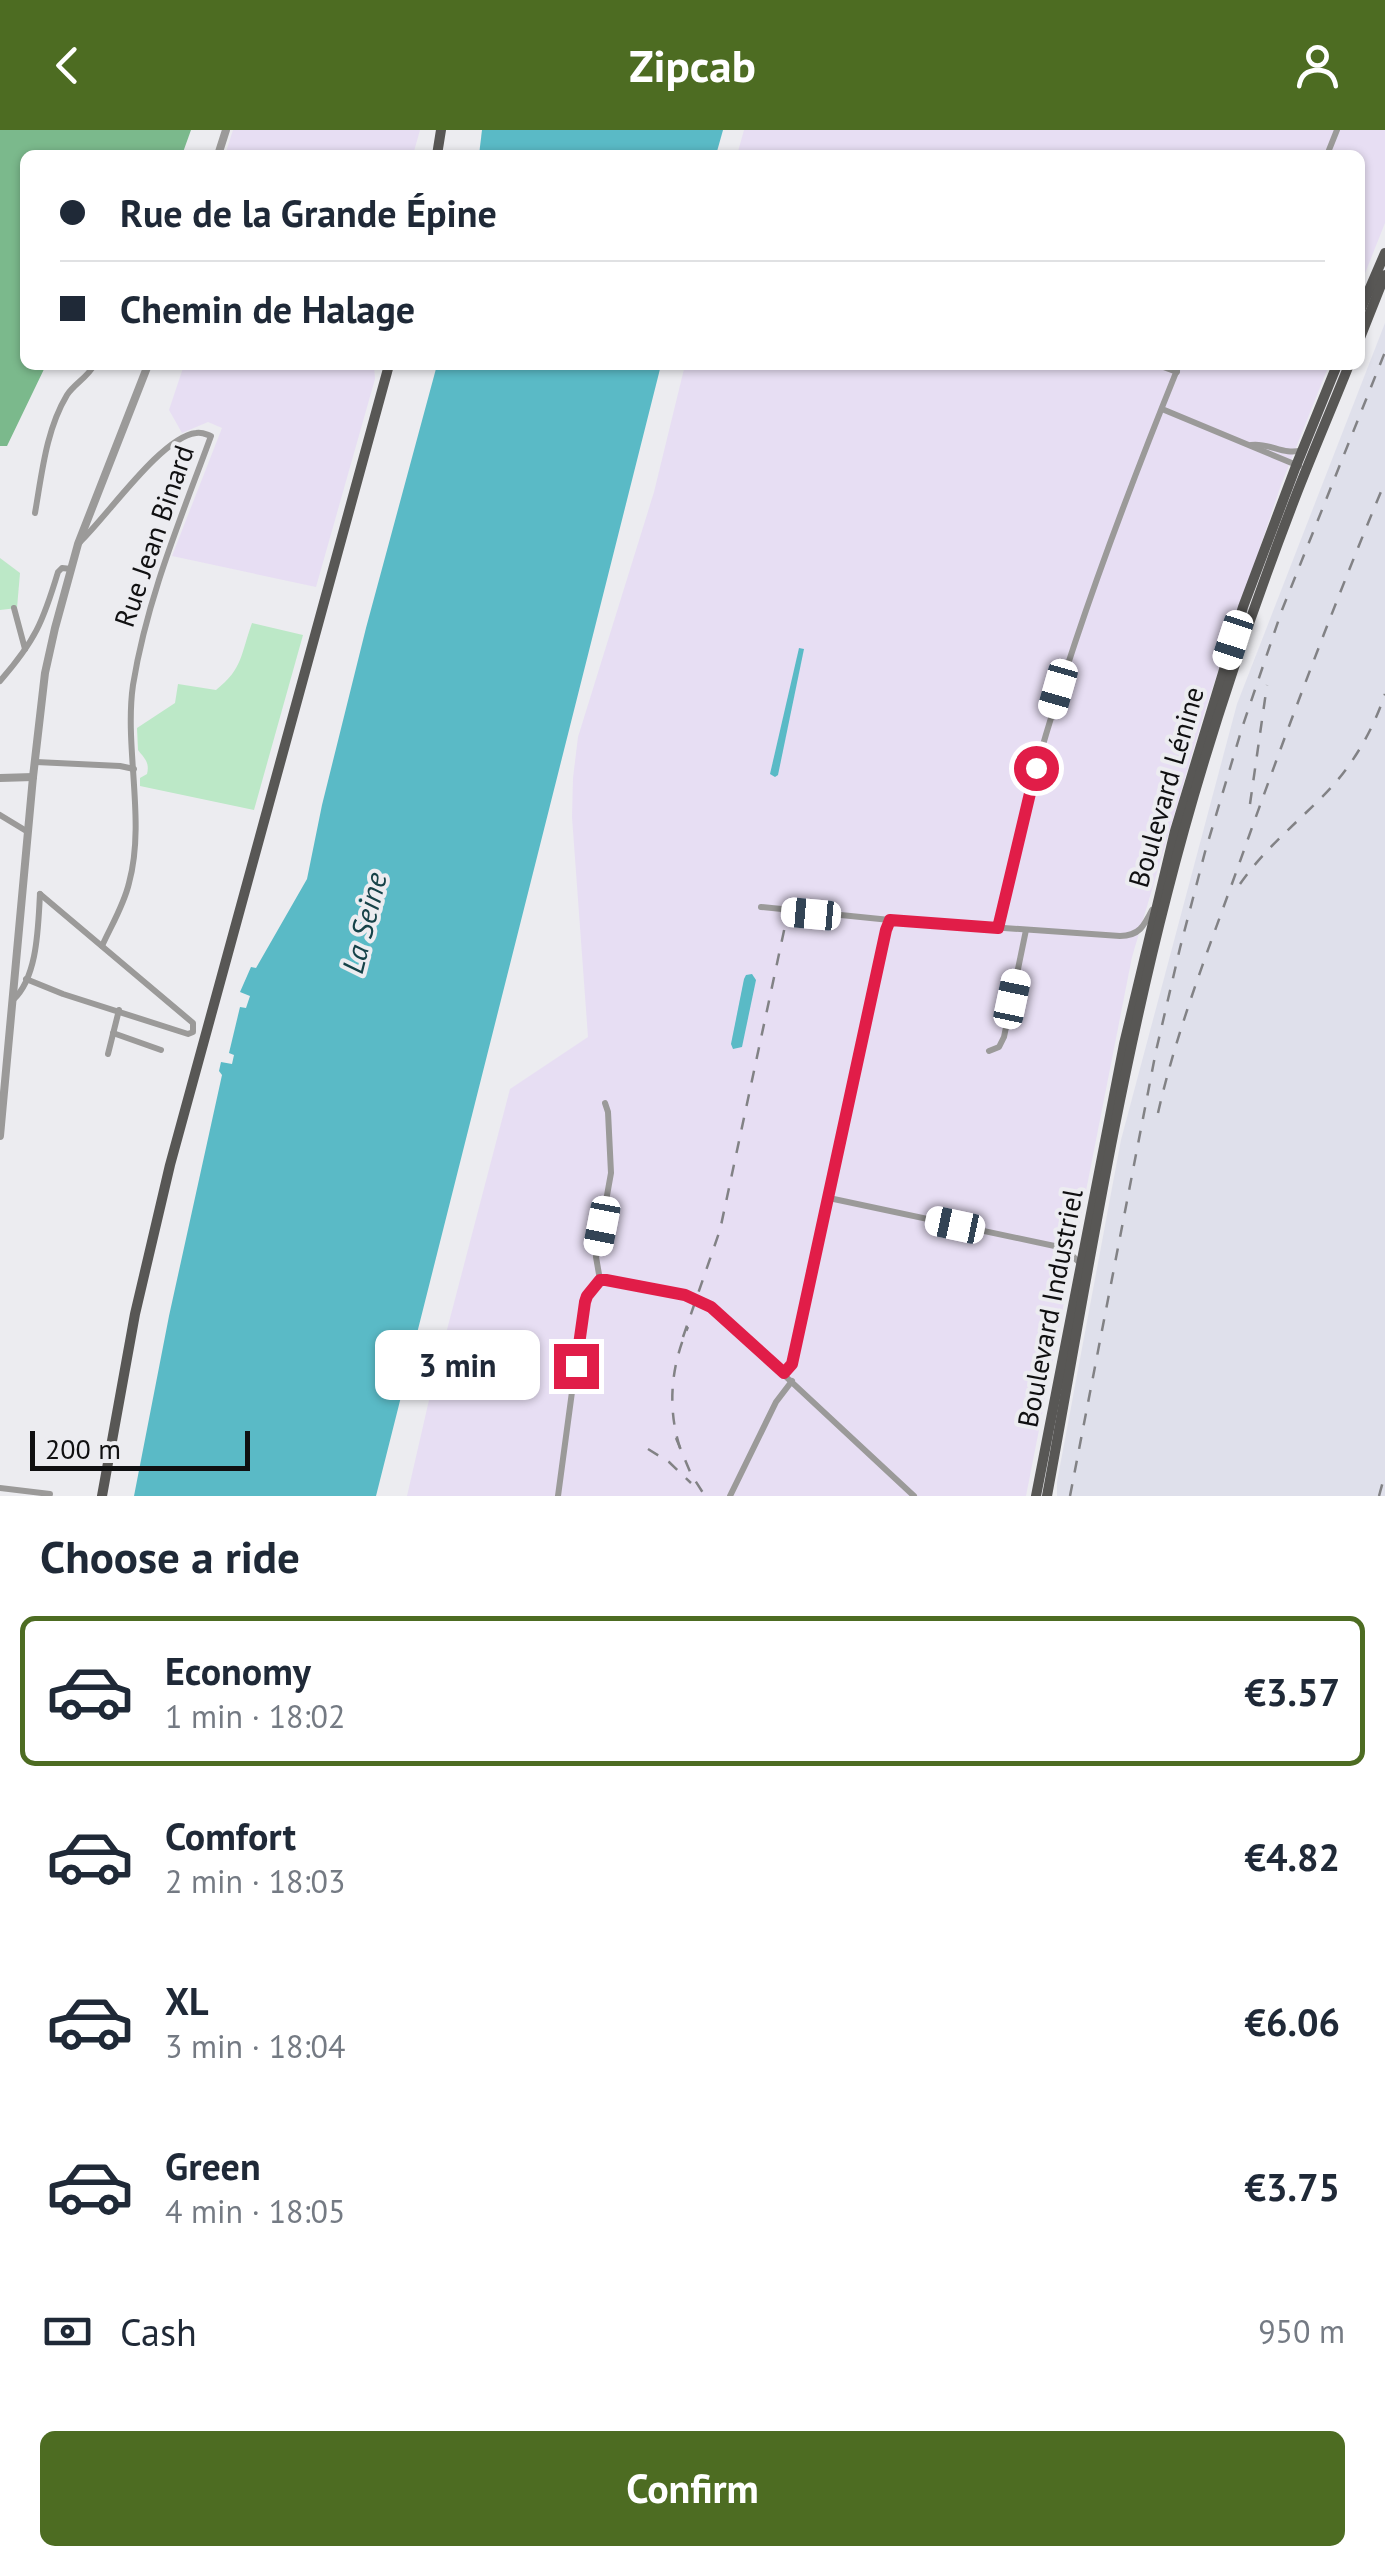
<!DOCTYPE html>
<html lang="en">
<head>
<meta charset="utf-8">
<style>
  :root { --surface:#fff; --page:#f2f2f3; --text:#1f2937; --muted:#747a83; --line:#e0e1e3; --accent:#4d6c22 }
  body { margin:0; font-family:"PT Sans",sans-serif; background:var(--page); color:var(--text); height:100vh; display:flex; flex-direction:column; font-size:38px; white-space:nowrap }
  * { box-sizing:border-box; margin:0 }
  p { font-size:32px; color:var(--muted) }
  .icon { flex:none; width:55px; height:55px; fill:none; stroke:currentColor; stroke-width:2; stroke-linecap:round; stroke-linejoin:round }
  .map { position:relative; height:1366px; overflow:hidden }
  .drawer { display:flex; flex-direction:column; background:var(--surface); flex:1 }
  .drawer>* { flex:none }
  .banner { position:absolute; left:20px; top:20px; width:1345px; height:220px; border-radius:15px; box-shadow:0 2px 8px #0004; display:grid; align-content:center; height:220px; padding:0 40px; background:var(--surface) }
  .scale { position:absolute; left:30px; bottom:25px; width:220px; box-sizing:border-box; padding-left:10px; border:5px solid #101011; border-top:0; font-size:28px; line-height:35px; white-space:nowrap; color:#101011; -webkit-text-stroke:8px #ececf0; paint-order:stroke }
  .end { position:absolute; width:45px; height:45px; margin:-22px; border:12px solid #e11d48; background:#fff; box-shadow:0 0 0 5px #fff }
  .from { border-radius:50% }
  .bubble { position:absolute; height:70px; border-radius:15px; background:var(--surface); box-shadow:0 2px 8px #0004; font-size:32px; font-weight:600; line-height:70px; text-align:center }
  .car { position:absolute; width:30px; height:60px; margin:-30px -15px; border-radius:12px; box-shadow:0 0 8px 2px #0007; background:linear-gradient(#fff 24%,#345 0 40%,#fff 0 76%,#345 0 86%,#fff 0) }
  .banner b { display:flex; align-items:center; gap:35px; height:95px; font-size:38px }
  .banner b+b { border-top:2px solid var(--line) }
  .banner i { width:25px; height:25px; background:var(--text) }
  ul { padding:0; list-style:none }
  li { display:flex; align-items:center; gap:30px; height:150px; margin:0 20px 15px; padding:0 20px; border:5px solid transparent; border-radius:15px }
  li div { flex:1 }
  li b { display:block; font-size:38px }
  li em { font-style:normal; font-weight:600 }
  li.on { border-color:var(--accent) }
  li>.icon { width:90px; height:90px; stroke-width:1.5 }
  h2 { padding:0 40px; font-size:45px; line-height:120px }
  .pay { display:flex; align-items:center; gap:25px; height:110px; padding:0 40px; font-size:38px }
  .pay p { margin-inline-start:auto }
  .primary-button { display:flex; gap:20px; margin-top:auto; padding:20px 40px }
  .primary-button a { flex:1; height:115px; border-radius:15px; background:var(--accent); color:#fff; font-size:40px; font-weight:600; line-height:115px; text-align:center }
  header { display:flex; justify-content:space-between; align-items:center; height:130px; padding:0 40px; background:var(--accent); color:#fff; font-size:45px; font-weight:600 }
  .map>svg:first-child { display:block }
  .built { fill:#dfe0eb }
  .industrial { fill:#e7def3 }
  .green { fill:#bce8c7 }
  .forest { fill:#7bb98c }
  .water { fill:#5abac6 }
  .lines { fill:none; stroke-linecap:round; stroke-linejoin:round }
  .minor { stroke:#9b9a99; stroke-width:6 }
  .tertiary { stroke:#9b9a99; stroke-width:8 }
  .primary { stroke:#585755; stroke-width:10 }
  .rail { stroke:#828285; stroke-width:2.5; stroke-dasharray:12 12; stroke-linecap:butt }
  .route { stroke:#e11d48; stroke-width:12 }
  .labels { text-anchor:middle; stroke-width:8; stroke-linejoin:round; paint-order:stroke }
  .street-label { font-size:28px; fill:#101011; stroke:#ececf0 }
  .water-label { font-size:30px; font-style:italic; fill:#164248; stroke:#ececf0 }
</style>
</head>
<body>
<header><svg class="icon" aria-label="back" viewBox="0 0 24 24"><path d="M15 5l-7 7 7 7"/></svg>Zipcab<svg class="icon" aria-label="person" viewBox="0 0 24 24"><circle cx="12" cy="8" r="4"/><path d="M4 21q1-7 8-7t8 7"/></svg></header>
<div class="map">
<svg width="1385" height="1366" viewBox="0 0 1385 1366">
  <rect width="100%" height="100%" fill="#ececf0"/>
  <!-- built -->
  <path class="built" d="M1385,193V1366H1057V1352L1121,1010L1237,574Z"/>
  <!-- industrial -->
  <g class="industrial">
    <path d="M233,0H420L413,25H225Z"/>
    <path d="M744,0H1385V93L1360,156V25H737Z"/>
    <path d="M184,235H374L375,249L316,457L172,426L222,298L208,292L182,303L169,280Z"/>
    <path d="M685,235H1329L1281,355L1206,577L1132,827L1026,1366H407L432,1257L510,959L588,907L572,687L573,648L578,607L654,362Z"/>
  </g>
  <!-- green -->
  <g class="green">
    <path d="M0,428L20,443L17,478L0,480Z"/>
    <path d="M252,493L303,505L254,680L140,656V648L147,644C150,632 144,628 138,620L137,598L175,573L178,554L216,560C243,539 241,523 252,493Z"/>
  </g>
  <!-- forest -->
  <path class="forest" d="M0,0H191L182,25H25V235H46L7,316H0Z"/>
  <!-- water -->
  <g class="water">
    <path d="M482,0H723L716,25H479Z"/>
    <path d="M437,235H661L376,1366H134L169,1186L222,945L219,941L221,932L232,934L234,925L229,923L240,877L246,878L250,866L240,862L251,837L256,838L307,749L322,675L366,498Z"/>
    <path d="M799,518L804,519L778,645L775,647L770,644Z"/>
    <path d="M752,844L756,850L742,917L733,919L731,914L744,849L746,845Z"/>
  </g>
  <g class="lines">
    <!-- minor -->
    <g class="minor">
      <path d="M1327,25L1337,0"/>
      <path d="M1158,235L1177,242"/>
      <path d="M1162,279L1299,336"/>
      <path d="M1251,315C1269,312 1284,326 1302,320"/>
      <path d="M35,383C42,343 46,300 67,265C74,254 88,247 94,235"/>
      <path d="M79,413C106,388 161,307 196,303C203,302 205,304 211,306C181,388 147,468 133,555C124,618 146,691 129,753C124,775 111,796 102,816"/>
      <path d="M14,478L25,519"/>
      <path d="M0,551C35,511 43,492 58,442L62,438L71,439"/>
      <path d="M36,632L120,636L134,639"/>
      <path d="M0,685L28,702"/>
      <path d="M761,777L890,790L1120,806C1139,806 1144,796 1152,780"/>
      <path d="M997,798C1037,603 1105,418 1179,235"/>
      <path d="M26,849L63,864L188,904L193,902V893L40,764"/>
      <path d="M13,870C38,847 38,796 40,764"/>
      <path d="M113,903L161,920"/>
      <path d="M989,921L999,917L1004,907L1026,800"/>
      <path d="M108,924L119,880"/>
      <path d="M829,1068L1064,1118L1081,1134"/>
      <path d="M600,1150C633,1149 682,1162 711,1177L914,1366"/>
      <path d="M600,1150L596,1127L611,1043L608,982L605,973"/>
      <path d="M784,1243L792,1234L796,1225L886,800L890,790"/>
      <path d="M0,1358L50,1364"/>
      <path d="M558,1366L583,1180L587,1166L600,1150"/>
      <path d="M730,1366L776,1272L792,1251"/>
    </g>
    <!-- tertiary -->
    <g class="tertiary">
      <path d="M218,25L226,0"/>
      <path d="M0,648L33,647"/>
      <path d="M0,1006L33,647L45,543L55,498L78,414L148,235"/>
    </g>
    <!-- primary -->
    <g class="primary">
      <path d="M437,25L441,0"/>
      <path d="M1360,181L1385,123"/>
      <path d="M1360,208L1385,145"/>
      <path d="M102,1366L135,1184L170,1035L389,235"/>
      <path d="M1036,1366L1124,914L1175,701L1243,477L1296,336L1337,235"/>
      <path d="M1047,1366C1084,1165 1116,962 1167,764C1201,630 1245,498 1295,368C1312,324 1331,280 1349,235"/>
    </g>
    <!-- rail -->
    <g class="rail">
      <path d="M1250,674L1267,555"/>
      <path d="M1240,754C1263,721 1292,697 1320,669C1350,640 1372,603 1385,564"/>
      <path d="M1158,983C1177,899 1209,818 1238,737C1284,607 1332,479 1385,352"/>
      <path d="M683,1207L720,1100L785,796"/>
      <path d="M676,1308L691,1344L705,1366"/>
      <path d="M680,1318C667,1277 671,1236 688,1197"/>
      <path d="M648,1319L669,1332L691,1353"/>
      <path d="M1070,1366L1156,921L1180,818L1205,722L1242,598L1282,480L1385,222"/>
      <path d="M1379,1366L1385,1344"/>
    </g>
  </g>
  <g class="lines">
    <!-- route -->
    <path class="route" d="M576,1236L585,1172L587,1166L600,1150H606L685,1165L711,1177L784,1243L792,1234L886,800L890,790L998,798L1036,638"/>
  </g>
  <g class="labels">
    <!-- street labels -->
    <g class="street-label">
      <text transform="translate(154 406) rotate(-71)" y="10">Rue Jean Binard</text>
      <text transform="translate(1166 657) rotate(-74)" y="10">Boulevard Lénine</text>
      <text transform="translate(1050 1178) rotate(-79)" y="10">Boulevard Industriel</text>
    </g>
    <!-- water labels -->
    <g class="water-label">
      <text transform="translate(365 793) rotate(-76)" y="10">La Seine</text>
    </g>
  </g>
</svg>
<div class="scale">200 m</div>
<i class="end from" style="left:1036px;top:638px"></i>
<i class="end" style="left:576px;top:1236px"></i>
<div class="bubble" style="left:375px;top:1200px;width:165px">3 min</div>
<i class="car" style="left:1233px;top:510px;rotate:198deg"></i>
<i class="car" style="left:1058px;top:559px;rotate:196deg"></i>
<i class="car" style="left:811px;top:784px;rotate:275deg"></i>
<i class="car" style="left:1012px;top:869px;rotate:12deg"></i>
<i class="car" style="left:955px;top:1095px;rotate:282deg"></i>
<i class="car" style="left:602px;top:1096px;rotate:191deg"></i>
<div class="banner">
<b><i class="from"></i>Rue de la Grande Épine</b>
<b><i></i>Chemin de Halage</b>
</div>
</div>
<section class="drawer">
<h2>Choose a ride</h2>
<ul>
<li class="on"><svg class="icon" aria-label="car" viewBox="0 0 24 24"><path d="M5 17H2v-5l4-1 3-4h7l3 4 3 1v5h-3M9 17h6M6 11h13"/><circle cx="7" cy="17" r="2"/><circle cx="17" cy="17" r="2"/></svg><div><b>Economy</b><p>1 min · 18:02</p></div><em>€3.57</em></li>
<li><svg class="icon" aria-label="car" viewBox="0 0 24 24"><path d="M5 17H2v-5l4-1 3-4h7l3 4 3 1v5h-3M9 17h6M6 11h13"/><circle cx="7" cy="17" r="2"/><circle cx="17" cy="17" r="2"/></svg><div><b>Comfort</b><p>2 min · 18:03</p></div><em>€4.82</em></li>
<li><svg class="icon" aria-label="car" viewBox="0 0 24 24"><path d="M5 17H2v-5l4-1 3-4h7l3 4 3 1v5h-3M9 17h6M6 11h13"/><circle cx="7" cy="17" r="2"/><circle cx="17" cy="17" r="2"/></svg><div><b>XL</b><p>3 min · 18:04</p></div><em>€6.06</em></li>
<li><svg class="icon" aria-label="car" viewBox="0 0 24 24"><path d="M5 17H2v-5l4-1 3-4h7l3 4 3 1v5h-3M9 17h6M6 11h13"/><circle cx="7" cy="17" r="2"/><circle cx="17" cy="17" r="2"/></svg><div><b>Green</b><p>4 min · 18:05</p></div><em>€3.75</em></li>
</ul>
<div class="pay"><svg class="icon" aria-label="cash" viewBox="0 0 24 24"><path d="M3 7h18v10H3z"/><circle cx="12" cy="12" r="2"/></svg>Cash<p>950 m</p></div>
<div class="primary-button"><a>Confirm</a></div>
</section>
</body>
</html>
